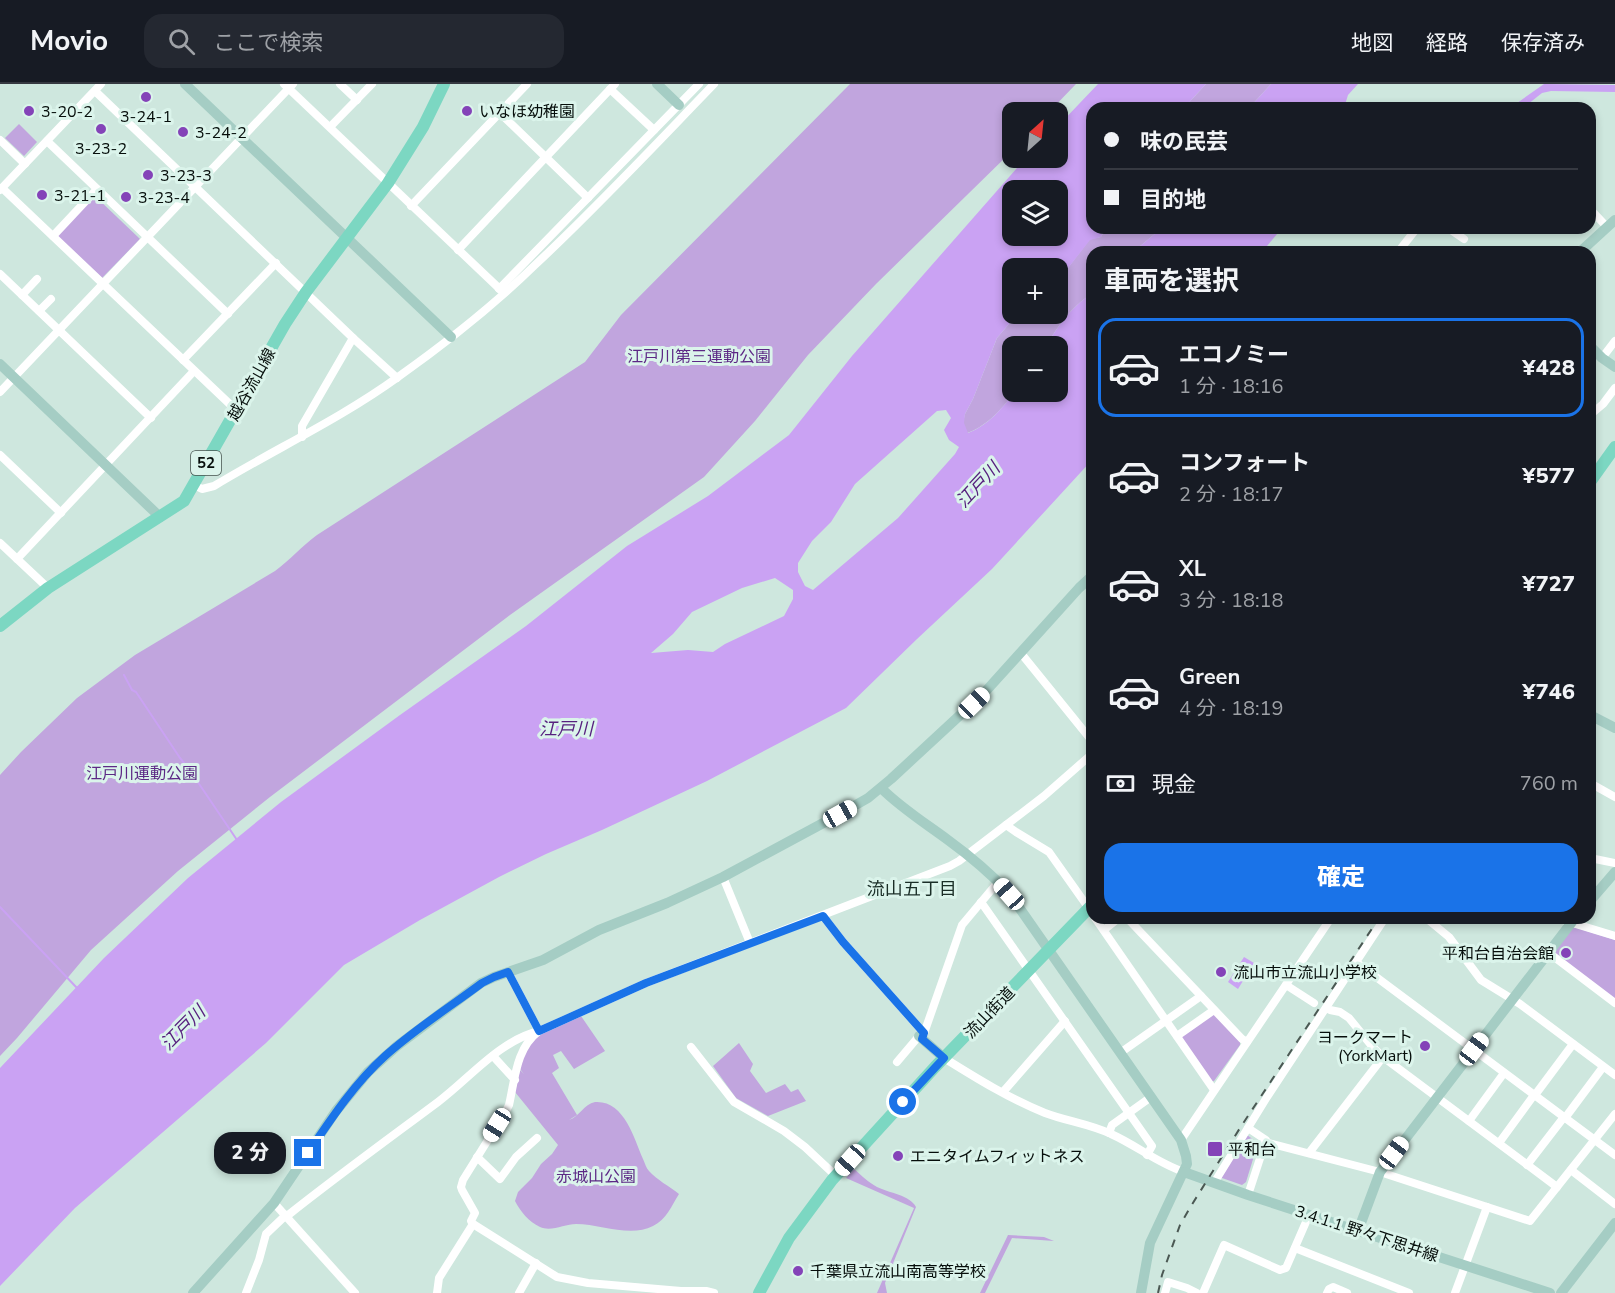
<!DOCTYPE html>
<html lang="ja">
<head>
<meta charset="utf-8">
<style>
  :root { --surface:#171b24; --page:#242831; --text:#f1f3f6; --muted:#9ea1a6; --line:#363941; --accent:#1a73e8 }
  body { margin:0; font-family:"Nunito Sans","Noto Sans JP",sans-serif; background:var(--page); color:var(--text); height:100vh; display:flex; flex-direction:column; font-size:22px; white-space:nowrap }
  * { box-sizing:border-box; margin:0 }
  p { font-size:20px; color:var(--muted) }
  .icon { flex:none; width:33px; height:33px; fill:none; stroke:currentColor; stroke-width:2; stroke-linecap:round; stroke-linejoin:round }
  .map { position:relative; flex:1; overflow:hidden }
  .drawer { position:absolute; left:1086px; top:162px; width:510px; height:678px; display:flex; flex-direction:column; background:var(--surface); border-radius:18px; box-shadow:0 3px 9px #0003 }
  .drawer>* { flex:none }
  .hud { position:absolute; left:1086px; top:18px; width:510px; height:132px; border-radius:18px; box-shadow:0 3px 9px #0003; display:grid; align-content:center; height:132px; padding:0 18px; background:var(--surface) }
  .needle { width:39px; rotate:27deg }
  .fabs { position:absolute; left:1002px; top:18px; display:grid; gap:12px }
  .fabs a { display:grid; place-items:center; width:66px; height:66px; border-radius:12px; background:var(--surface); box-shadow:0 3px 9px #0003; font-size:30px }
  .end { position:absolute; width:27px; height:27px; margin:-14px; border:8px solid #1a73e8; background:#fff; box-shadow:0 0 0 3px #fff }
  .from { border-radius:50% }
  .bubble { position:absolute; height:42px; border-radius:18px; background:var(--surface); box-shadow:0 3px 9px #0003; font-size:20px; font-weight:800; line-height:42px; text-align:center }
  .car { position:absolute; width:18px; height:36px; margin:-18px -9px; border-radius:8px; box-shadow:0 0 4px 2px #0007; background:linear-gradient(#fff 24%,#345 0 40%,#fff 0 76%,#345 0 86%,#fff 0) }
  .hud b { display:flex; align-items:center; gap:21px; height:57px; font-size:22px }
  .hud b+b { border-top:2px solid var(--line) }
  .hud i { width:15px; height:15px; background:var(--text) }
  ul { padding:0; list-style:none }
  li { display:flex; align-items:center; gap:18px; height:99px; margin:0 12px 9px; padding:0 6px; border:3px solid transparent; border-radius:18px }
  li div { flex:1 }
  li b { display:block; font-size:22px }
  li em { font-style:normal; font-weight:800 }
  li.active { border-color:var(--accent) }
  li>.icon { width:54px; height:54px; stroke-width:1.5 }
  h2 { padding:0 18px; font-size:27px; line-height:72px }
  .pay { display:flex; align-items:center; gap:15px; height:66px; padding:0 18px; font-size:22px }
  .pay p { margin-inline-start:auto }
  .cta { display:flex; gap:12px; margin-top:auto; padding:12px 18px }
  .cta a { flex:1; height:69px; border-radius:18px; background:var(--accent); color:#fff; font-size:24px; font-weight:800; line-height:69px; text-align:center }
  header { display:flex; align-items:center; gap:36px; box-sizing:border-box; height:84px; padding:0 30px; background:var(--surface); border-bottom:2px solid var(--line) }
  header strong { font-size:28px }
  nav { display:flex; gap:33px; margin-inline-start:auto; font-size:21px }
  .search { width:420px; height:54px; background:var(--page); display:flex; align-items:center; gap:15px; box-sizing:border-box; padding:0 21px; border-radius:18px; color:var(--muted); font-size:22px }
  .map>svg:first-child { display:block }
  .green { fill:#c1a5de }
  .water { fill:#caa2f3; fill-rule:evenodd }
  .lines { fill:none; stroke-linecap:round; stroke-linejoin:round }
  .stream { stroke:#caa2f3; stroke-width:2 }
  .street { stroke:#fff; stroke-width:8 }
  .secondary { stroke:#a5cdc4; stroke-width:10 }
  .primary { stroke:#7cd7c2; stroke-width:12 }
  .rail { stroke:#4b5853; stroke-width:2; stroke-dasharray:8 8; stroke-linecap:butt }
  .route { stroke:#1a73e8; stroke-width:8 }
  .poi-dot { fill:#8443b8; stroke:#dbf4eb; stroke-width:2 }
  .labels { text-anchor:middle; stroke-width:6; stroke-linejoin:round; paint-order:stroke }
  .shield { fill:#dbf4eb; stroke:#46534e; stroke-width:1.5 }
  .shield-label { font-size:15px; font-weight:bold; fill:#060e0b }
  .poi-label { font-size:16px; fill:#060e0b; stroke:#dbf4eb; text-anchor:start }
  .park-label { font-size:16px; fill:#5c2885; stroke:#dbf4eb }
  .street-label { font-size:16px; fill:#060e0b; stroke:#dbf4eb }
  .water-label { font-size:18px; font-style:italic; fill:#57217f; stroke:#dbf4eb }
  .neighbourhood-label { font-size:18px; fill:#1a2e27; stroke:#dbf4eb }
</style>
</head>
<body>
<header>
<strong>Movio</strong>
<div class="search"><svg class="icon" aria-label="search" viewBox="0 0 24 24"><circle cx="10" cy="10" r="6"/><path d="M15 15l6 6"/></svg>ここで検索</div>
<nav><a>地図</a><a>経路</a><a>保存済み</a></nav>
</header>
<div class="map">
<svg width="1615" height="1209" viewBox="0 0 1615 1209">
  <rect width="100%" height="100%" fill="#cee7de"/>
  <!-- green -->
  <g class="green">
    <path d="M850,0H1076L1049,28H1012V67L876,200L808,271L755,337L704,393L510,531L270,713L178,787L91,866L17,954L0,972V691L21,668L77,614L135,571L275,487C290,476 302,462 317,451L585,278L621,231Z"/>
    <path d="M1206,0H1271L1249,24H1184Z"/>
    <path d="M19,40L37,58L24,72L5,54Z"/>
    <path d="M95,112L140,155L102,194L56,152Z"/>
    <path d="M1106,144H1159L1157,148L1133,168H1092V209C1070,225 1060,239 1046,262H1012V308H1015C1001,325 989,341 967,349L963,339L965,330L973,315L997,254L1009,240L1025,230H1058V197L1090,155L1101,153Z"/>
    <path d="M1572,844H1577L1615,856V915L1554,871L1555,867Z"/>
    <path d="M1212,931H1215L1240,957V961L1214,997L1211,998L1181,954L1183,951Z"/>
    <path d="M581,932L605,967L574,985L561,967L553,971L559,984L552,989L577,1031L569,1036C579,1033 584,1020 595,1018C624,1016 634,1054 643,1075C645,1079 646,1084 649,1087C657,1096 669,1102 679,1110C672,1121 666,1136 653,1142C630,1154 601,1140 576,1140C565,1140 551,1148 540,1143C529,1138 520,1127 515,1117L518,1108L532,1094L541,1080L552,1070L558,1061L515,1008L520,986L524,990L520,985L522,973L537,951Z"/>
    <path d="M739,959L753,980L750,987L766,1009L785,1000L791,1008L798,1005L806,1017L768,1032L736,1014L713,982Z"/>
    <path d="M1247,1051L1258,1059L1246,1098L1242,1101L1222,1094L1220,1091Z"/>
    <path d="M854,1085C862,1092 868,1098 877,1103C889,1109 910,1111 916,1123L885,1199L887,1209H877L914,1124L846,1094Z"/>
    <path d="M1008,1151L1044,1153L1054,1157L1012,1154L985,1209H980Z"/>
  </g>
  <!-- water -->
  <g class="water">
    <path d="M1098,0H1206L1184,24H1092V144H1106L1101,153L1090,156L1058,197V184H1012V230H1025L1009,240L997,254L973,315L965,330L964,339L968,349C989,341 1001,325 1015,308H1058V262H1046C1060,239 1070,225 1092,209V376L992,485L917,555L846,624L707,697L602,746L546,770L499,793L420,836L344,881L266,959L75,1124L0,1202V984L104,874L188,794L281,718L400,631L526,542L627,462L708,412L789,351L852,272L1017,84L1027,74H1058V42ZM1058,106V152H1012V106ZM946,326L951,334L944,346L949,356L959,363L955,370L898,434L813,506L805,502L798,488V479L812,457L831,438L855,400L937,327ZM775,494L793,506V515L784,532L725,560L713,568L688,566L651,569L673,550L692,528L742,504Z"/>
    <path d="M1271,0H1358L1348,11L1344,24H1249Z"/>
    <path d="M1544,0L1615,1V8L1551,7L1542,9L1523,24H1510Z"/>
    <path d="M1159,144H1282L1267,162L1269,168H1133L1157,148Z"/>
    <path d="M1244,873L1254,879L1238,905L1228,898Z"/>
  </g>
  <g class="lines">
    <!-- stream -->
    <g class="stream">
      <path d="M124,591L132,606L136,608L180,674L189,685L237,756"/>
      <path d="M0,823L77,904"/>
    </g>
    <!-- street -->
    <g class="street">
      <path d="M284,0L504,209"/>
      <path d="M340,0L357,16"/>
      <path d="M610,5L654,46"/>
      <path d="M95,7L353,254L302,342V353"/>
      <path d="M500,29L588,114"/>
      <path d="M330,43L372,0"/>
      <path d="M0,56L25,80"/>
      <path d="M47,57L228,230"/>
      <path d="M2,104L236,326"/>
      <path d="M0,106L101,0"/>
      <path d="M411,122L527,0"/>
      <path d="M1590,125L1607,143"/>
      <path d="M1448,144L1464,155"/>
      <path d="M53,152L97,105"/>
      <path d="M458,166L615,0"/>
      <path d="M1398,168L1417,144"/>
      <path d="M0,190L151,334"/>
      <path d="M499,205L699,0"/>
      <path d="M22,211L37,195"/>
      <path d="M39,227L51,215"/>
      <path d="M353,254L397,294"/>
      <path d="M1602,274L1615,257"/>
      <path d="M183,276L276,179"/>
      <path d="M0,308L293,0"/>
      <path d="M1590,331L1603,320L1615,304"/>
      <path d="M0,371L61,429"/>
      <path d="M194,401L202,405L214,402C275,365 340,335 398,293C446,259 493,222 535,181C597,123 655,61 714,0"/>
      <path d="M0,459L48,504"/>
      <path d="M17,475L194,287"/>
      <path d="M1020,568L1092,657"/>
      <path d="M1590,699L1615,713"/>
      <path d="M1006,741L1016,748L1049,768L1090,826"/>
      <path d="M1590,774L1615,779"/>
      <path d="M723,793L750,859"/>
      <path d="M981,818L1152,1062L1147,1071"/>
      <path d="M823,832L843,858L924,949"/>
      <path d="M1095,834L1214,1006"/>
      <path d="M1127,834L1242,955L1247,958"/>
      <path d="M1426,834L1449,853L1481,896L1520,920L1615,991"/>
      <path d="M1556,834L1615,852"/>
      <path d="M1104,846L1119,834"/>
      <path d="M1549,869L1615,919"/>
      <path d="M1356,878L1615,1071"/>
      <path d="M508,888L539,947C516,964 515,995 509,1021L506,1027L463,1096L461,1103L462,1106L475,1129L471,1137L473,1140L557,1193L588,1199L681,1207H706L714,1209"/>
      <path d="M1286,901L1314,919"/>
      <path d="M1326,924L1330,926L1340,928L1349,934L1371,961L1383,973L1557,1103"/>
      <path d="M1177,952L1214,926"/>
      <path d="M922,955L962,841L998,798"/>
      <path d="M691,963L734,1018L784,1047L805,1063L836,1092"/>
      <path d="M1120,969L1201,912"/>
      <path d="M493,972L515,996"/>
      <path d="M944,974C976,994 1010,1015 1045,1029C1066,1037 1090,1040 1111,1050C1136,1061 1157,1079 1184,1088"/>
      <path d="M897,978L919,952"/>
      <path d="M1003,1008L1065,937"/>
      <path d="M1535,1011L1573,960"/>
      <path d="M1565,1034L1603,983"/>
      <path d="M1469,1037L1504,989"/>
      <path d="M1248,1044L1266,1056L1248,1111"/>
      <path d="M1109,1049L1112,1041L1151,1013"/>
      <path d="M1181,1056L1331,834"/>
      <path d="M1265,1058L1380,1088L1530,1137L1615,1030"/>
      <path d="M1499,1059L1534,1011"/>
      <path d="M1309,1069L1383,973"/>
      <path d="M477,1073L500,1095L516,1073L537,1054"/>
      <path d="M1527,1081L1564,1033"/>
      <path d="M1571,1086L1615,1120"/>
      <path d="M1214,1099L1267,1013L1385,834"/>
      <path d="M274,1119L355,1209"/>
      <path d="M287,1132C336,1093 387,1056 438,1018C470,994 499,957 539,947L646,899L950,782L959,777L1044,712L1092,670"/>
      <path d="M1295,1164L1409,1209"/>
      <path d="M246,1209L259,1176L266,1150L286,1131"/>
      <path d="M437,1209L439,1194L473,1140"/>
      <path d="M519,1209L536,1179"/>
      <path d="M1165,1209L1168,1198L1187,1204L1197,1209"/>
      <path d="M1203,1209L1224,1161L1280,1186L1286,1184L1309,1131"/>
      <path d="M1327,1209L1329,1205L1333,1203L1347,1209"/>
      <path d="M1455,1209L1487,1123"/>
    </g>
    <!-- secondary -->
    <g class="secondary">
      <path d="M185,0L451,253"/>
      <path d="M657,0L679,21"/>
      <path d="M1580,168L1615,136"/>
      <path d="M1590,262L1602,274L1615,283"/>
      <path d="M0,280L160,433"/>
      <path d="M1590,631L1615,644"/>
      <path d="M881,704C901,724 925,739 948,756C970,772 991,790 1009,809L1181,1056L1186,1072L1187,1080L1150,1159L1141,1209"/>
      <path d="M1590,817L1615,788"/>
      <path d="M919,952L944,974"/>
      <path d="M1184,1088L1248,1111L1550,1209"/>
      <path d="M1358,1147L1380,1088L1575,834"/>
      <path d="M193,1209L274,1119L336,1027L368,988L397,962L481,899L494,893L543,876L599,846L667,819L723,793L840,730L868,714L891,695L985,608L1079,504L1092,492"/>
      <path d="M1561,1209L1615,1139"/>
    </g>
    <!-- primary -->
    <g class="primary">
      <path d="M1590,398L1615,363"/>
      <path d="M0,542L48,504L184,417L285,240L306,208L388,99L423,43L444,0"/>
      <path d="M759,1209L789,1154L832,1096L935,983L1092,821"/>
    </g>
    <!-- rail -->
    <path class="rail" d="M1158,1209L1162,1191L1180,1141L1191,1122L1240,1044L1379,834"/>
  </g>
  <g class="lines">
    <!-- route -->
    <path class="route" d="M308,1069C331,1035 354,1000 385,972C415,945 450,923 482,899L494,893L508,888L539,947L646,899L823,832L843,858L924,949L922,955L944,974L903,1018"/>
  </g>
  <!-- markers -->
  <g class="poi-dot">
    <circle cx="146" cy="13" r="6"/>
    <circle cx="29" cy="27" r="6"/>
    <circle cx="467" cy="27" r="6"/>
    <circle cx="101" cy="45" r="6"/>
    <circle cx="183" cy="48" r="6"/>
    <circle cx="148" cy="91" r="6"/>
    <circle cx="42" cy="111" r="6"/>
    <circle cx="126" cy="113" r="6"/>
    <circle cx="1566" cy="869" r="6"/>
    <circle cx="1221" cy="888" r="6"/>
    <circle cx="1425" cy="962" r="6"/>
    <rect x="1207" y="1057" width="16" height="16" rx="3"/>
    <circle cx="898" cy="1072" r="6"/>
    <circle cx="798" cy="1187" r="6"/>
  </g>
  <g class="labels">
    <!-- shield labels -->
    <rect class="shield" x="191" y="367" width="30" height="24" rx="4.5"/>
    <g class="shield-label">
      <text x="206" y="384">52</text>
    </g>
    <!-- poi labels -->
    <g class="poi-label">
      <text x="41" y="33">3-20-2</text>
      <text x="479" y="33">いなほ幼稚園</text>
      <text x="146" y="38" text-anchor="middle">3-24-1</text>
      <text x="195" y="54">3-24-2</text>
      <text x="101" y="70" text-anchor="middle">3-23-2</text>
      <text x="160" y="97">3-23-3</text>
      <text x="54" y="117">3-21-1</text>
      <text x="138" y="119">3-23-4</text>
      <text x="1554" y="875" text-anchor="end">平和台自治会館</text>
      <text x="1233" y="894">流山市立流山小学校</text>
      <text x="1413" y="959" text-anchor="end">ヨークマート<tspan x="1413" dy="18">(YorkMart)</tspan></text>
      <text x="1228" y="1071">平和台</text>
      <text x="910" y="1078">エニタイムフィットネス</text>
      <text x="810" y="1193">千葉県立流山南高等学校</text>
    </g>
    <!-- park labels -->
    <g class="park-label">
      <text x="699" y="278">江戸川第三運動公園</text>
      <text x="142" y="695">江戸川運動公園</text>
      <text x="596" y="1098">赤城山公園</text>
    </g>
    <!-- street labels -->
    <g class="street-label">
      <text transform="translate(251 300) rotate(-61)" y="6">越谷流山線</text>
      <text transform="translate(989 928) rotate(-46)" y="6">流山街道</text>
      <text transform="translate(1367 1149) rotate(18)" y="6">3.4.1.1 野々下思井線</text>
    </g>
    <!-- water labels -->
    <g class="water-label">
      <text transform="translate(978 401) rotate(-47)" y="6">江戸川</text>
      <text x="566" y="651">江戸川</text>
      <text transform="translate(183 944) rotate(-45)" y="6">江戸川</text>
    </g>
    <!-- neighbourhood labels -->
    <g class="neighbourhood-label">
      <text x="912" y="811">流山五丁目</text>
    </g>
  </g>
</svg>
<div class="fabs">
<a><svg class="needle" viewBox="-14 -14 28 28"><path d="M0-13l5 13h-10z" fill="#e53935"/><path d="M0 13l5-13h-10z" fill="#9ea1a6"/></svg></a>
<a><svg class="icon" aria-label="layers" viewBox="0 0 24 24"><path d="M12 4l9 5-9 5-9-5zM3 14l9 5 9-5"/></svg></a>
<a>+</a>
<a>−</a>
</div>
<i class="end from" style="left:903px;top:1018px"></i>
<i class="end" style="left:308px;top:1069px"></i>
<div class="bubble" style="left:214px;top:1048px;width:72px">2 分</div>
<i class="car" style="left:974px;top:619px;rotate:46deg"></i>
<i class="car" style="left:840px;top:730px;rotate:61deg"></i>
<i class="car" style="left:1009px;top:810px;rotate:318deg"></i>
<i class="car" style="left:1474px;top:965px;rotate:37deg"></i>
<i class="car" style="left:497px;top:1041px;rotate:212deg"></i>
<i class="car" style="left:1394px;top:1069px;rotate:37deg"></i>
<i class="car" style="left:850px;top:1076px;rotate:222deg"></i>
<div class="hud">
<b><i class="from"></i>味の民芸</b>
<b><i></i>目的地</b>
</div>
<section class="drawer">
<h2>車両を選択</h2>
<ul>
<li class="active"><svg class="icon" aria-label="car" viewBox="0 0 24 24"><path d="M5 17H2v-5l4-1 3-4h7l3 4 3 1v5h-3M9 17h6M6 11h13"/><circle cx="7" cy="17" r="2"/><circle cx="17" cy="17" r="2"/></svg><div><b>エコノミー</b><p>1 分 · 18:16</p></div><em>¥428</em></li>
<li><svg class="icon" aria-label="car" viewBox="0 0 24 24"><path d="M5 17H2v-5l4-1 3-4h7l3 4 3 1v5h-3M9 17h6M6 11h13"/><circle cx="7" cy="17" r="2"/><circle cx="17" cy="17" r="2"/></svg><div><b>コンフォート</b><p>2 分 · 18:17</p></div><em>¥577</em></li>
<li><svg class="icon" aria-label="car" viewBox="0 0 24 24"><path d="M5 17H2v-5l4-1 3-4h7l3 4 3 1v5h-3M9 17h6M6 11h13"/><circle cx="7" cy="17" r="2"/><circle cx="17" cy="17" r="2"/></svg><div><b>XL</b><p>3 分 · 18:18</p></div><em>¥727</em></li>
<li><svg class="icon" aria-label="car" viewBox="0 0 24 24"><path d="M5 17H2v-5l4-1 3-4h7l3 4 3 1v5h-3M9 17h6M6 11h13"/><circle cx="7" cy="17" r="2"/><circle cx="17" cy="17" r="2"/></svg><div><b>Green</b><p>4 分 · 18:19</p></div><em>¥746</em></li>
</ul>
<div class="pay"><svg class="icon" aria-label="cash" viewBox="0 0 24 24"><path d="M3 7h18v10H3z"/><circle cx="12" cy="12" r="2"/></svg>現金<p>760 m</p></div>
<div class="cta"><a>確定</a></div>
</section>
</div>
</body>
</html>
